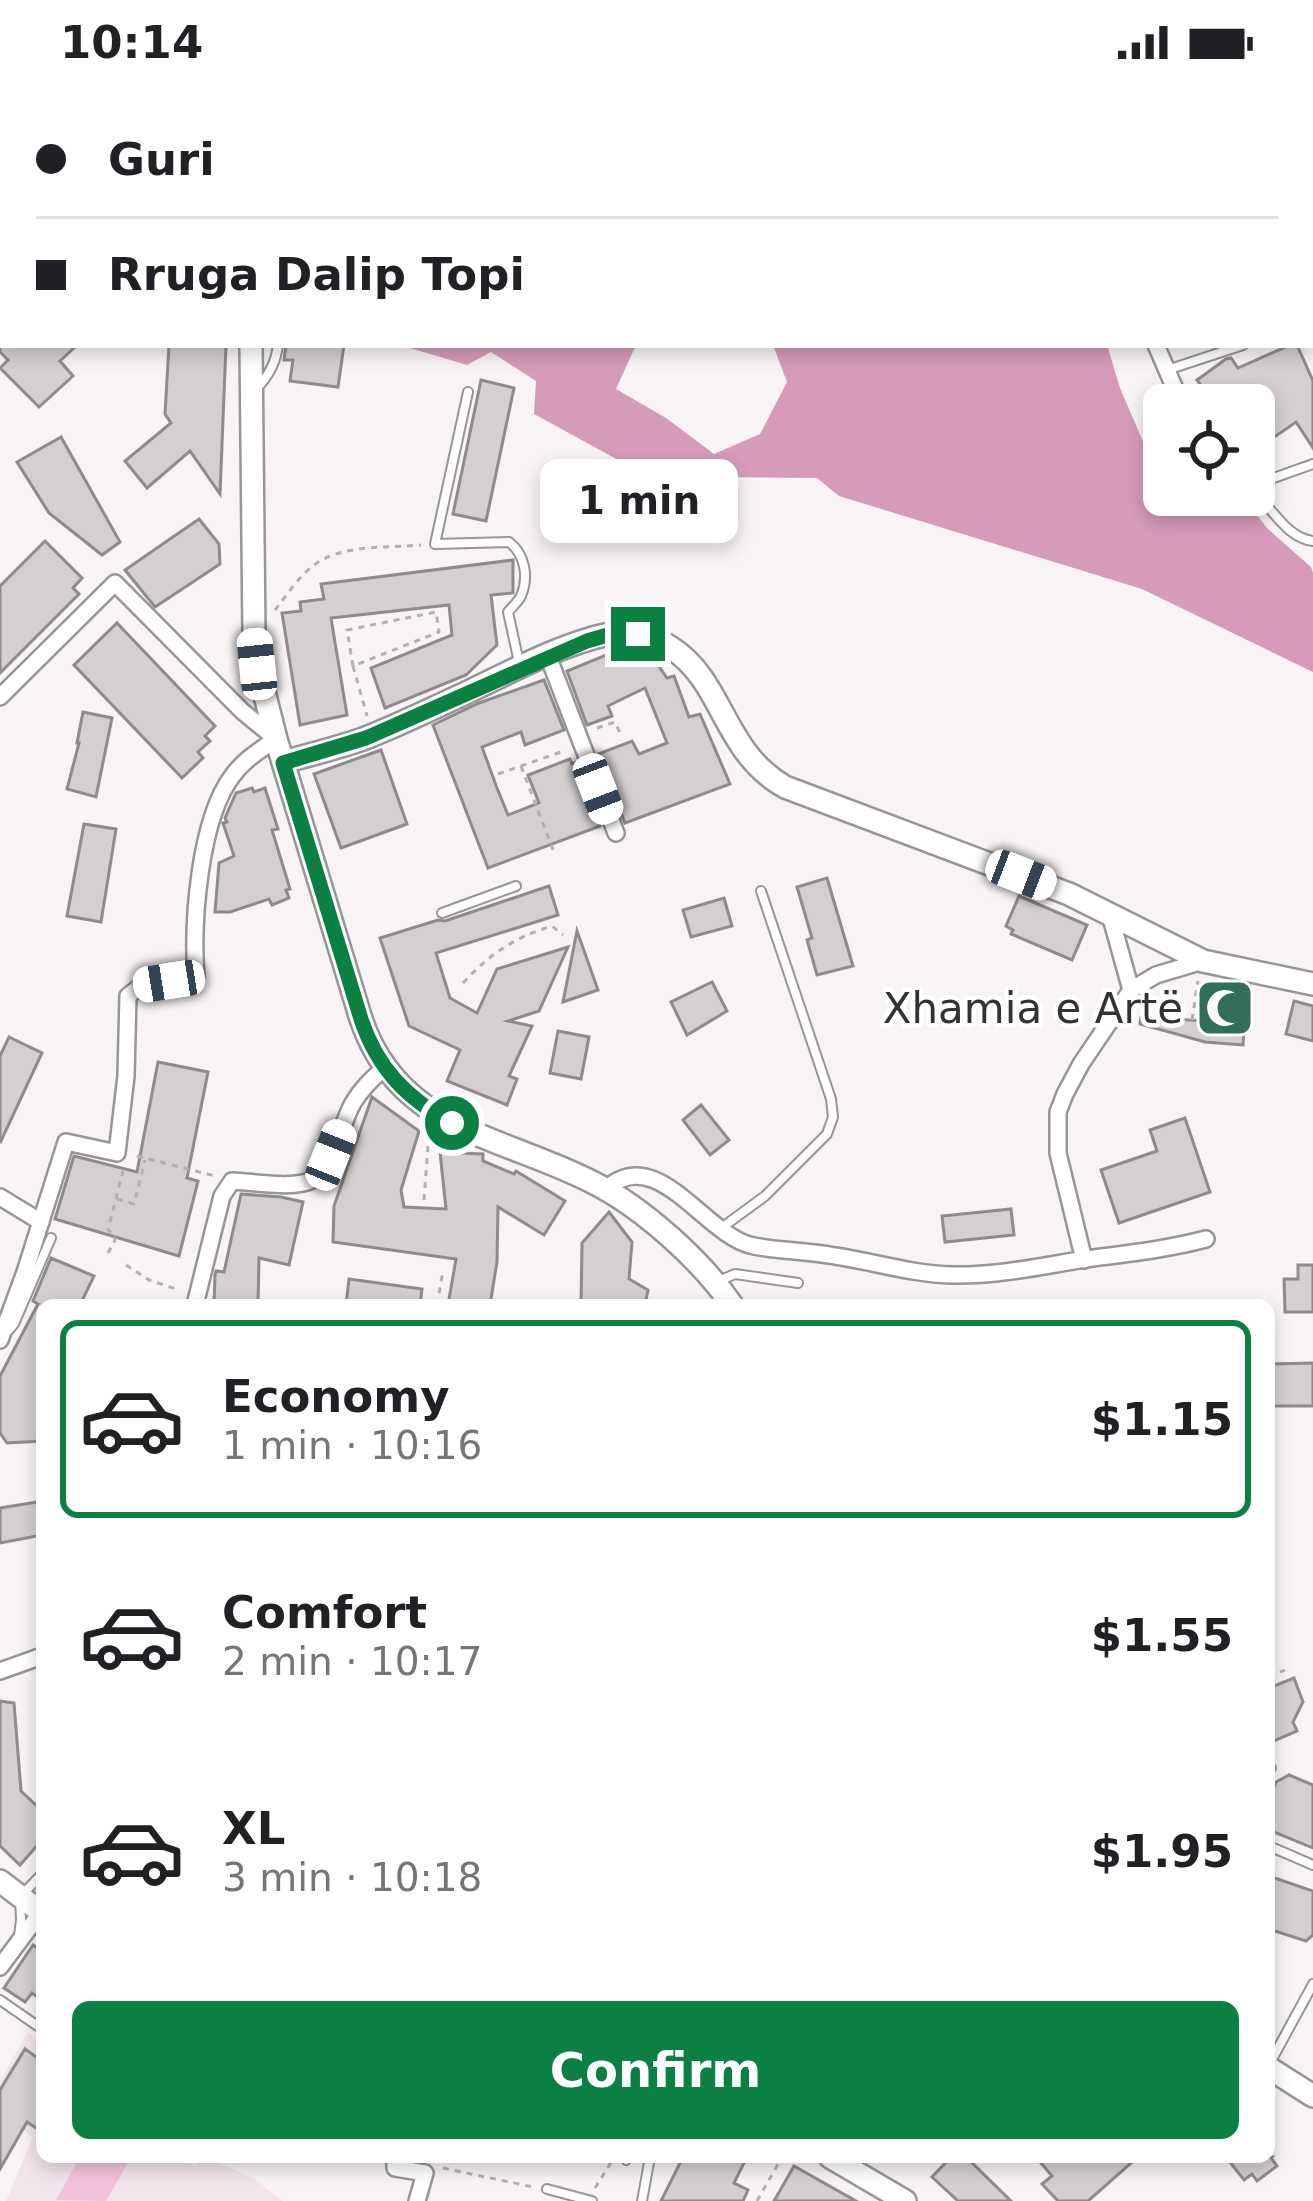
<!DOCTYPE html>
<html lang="en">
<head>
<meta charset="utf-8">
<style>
  :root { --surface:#fff; --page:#f2f2f2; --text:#202124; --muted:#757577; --line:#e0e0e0; --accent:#0b8043 }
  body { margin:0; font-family:"DejaVu Sans",sans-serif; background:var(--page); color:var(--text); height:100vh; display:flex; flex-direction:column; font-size:45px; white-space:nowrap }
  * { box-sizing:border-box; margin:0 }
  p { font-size:39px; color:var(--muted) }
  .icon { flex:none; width:66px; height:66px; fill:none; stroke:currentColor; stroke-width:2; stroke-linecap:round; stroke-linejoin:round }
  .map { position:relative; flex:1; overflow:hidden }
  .sheet { position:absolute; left:36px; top:1215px; width:1239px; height:864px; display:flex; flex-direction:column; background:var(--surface); border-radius:18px; box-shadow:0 6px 18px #0003 }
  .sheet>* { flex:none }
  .hud { position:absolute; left:0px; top:0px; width:1314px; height:264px; box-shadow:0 6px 18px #0003; display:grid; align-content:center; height:264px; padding:0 36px; background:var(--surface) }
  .buttons { position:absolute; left:1143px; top:300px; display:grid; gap:24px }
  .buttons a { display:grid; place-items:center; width:132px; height:132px; border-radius:18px; background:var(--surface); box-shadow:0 6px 18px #0003; font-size:60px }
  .end { position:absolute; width:54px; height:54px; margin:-27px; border:15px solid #0b8043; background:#fff; box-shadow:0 0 0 6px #fff }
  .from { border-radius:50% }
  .bubble { position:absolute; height:84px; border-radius:18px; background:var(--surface); box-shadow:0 6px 18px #0003; font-size:39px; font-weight:700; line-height:84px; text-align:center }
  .car { position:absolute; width:36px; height:72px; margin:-36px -18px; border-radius:15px; box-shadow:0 0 9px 3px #0007; background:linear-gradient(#fff 24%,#345 0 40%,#fff 0 76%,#345 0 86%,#fff 0) }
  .hud b { display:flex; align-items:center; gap:42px; height:114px; font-size:45px }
  .hud b+b { border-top:3px solid var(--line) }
  .hud i { width:30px; height:30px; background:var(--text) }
  ul { padding:21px 0 0; list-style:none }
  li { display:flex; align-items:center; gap:36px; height:198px; margin:0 24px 18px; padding:0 12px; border:6px solid transparent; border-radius:18px }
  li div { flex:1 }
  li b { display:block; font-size:45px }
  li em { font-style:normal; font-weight:700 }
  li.on { border-color:var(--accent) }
  li>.icon { width:108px; height:108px; stroke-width:1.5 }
  .primary-button { display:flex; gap:24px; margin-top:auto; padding:24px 36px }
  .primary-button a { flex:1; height:138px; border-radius:18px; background:var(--accent); color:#fff; font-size:48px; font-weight:700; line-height:138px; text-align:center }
  .status { display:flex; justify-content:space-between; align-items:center; height:84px; padding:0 60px; background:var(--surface); direction:ltr }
  .status svg { height:33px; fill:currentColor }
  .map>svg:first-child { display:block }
  .built { fill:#f1e5eb }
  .green { fill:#f4c3db }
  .forest { fill:#d69bb9 }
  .building { fill:#d4cfd1; stroke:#8f8a8c; stroke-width:3 }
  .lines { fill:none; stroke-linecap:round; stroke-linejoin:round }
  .lane-casing { stroke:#999496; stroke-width:12 }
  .street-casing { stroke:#999496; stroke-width:20 }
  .secondary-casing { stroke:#999496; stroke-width:26 }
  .path { stroke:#b3b0b1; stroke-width:3; stroke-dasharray:6 6; stroke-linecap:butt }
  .lane { stroke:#fff; stroke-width:8 }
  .street { stroke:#fff; stroke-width:15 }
  .secondary { stroke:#fff; stroke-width:21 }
  .route { stroke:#0b8043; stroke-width:15 }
  .labels { text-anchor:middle; stroke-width:9; stroke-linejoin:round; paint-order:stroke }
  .poi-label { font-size:42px; fill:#333232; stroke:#fff; text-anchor:end }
</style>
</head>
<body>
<div class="status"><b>10:14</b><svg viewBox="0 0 49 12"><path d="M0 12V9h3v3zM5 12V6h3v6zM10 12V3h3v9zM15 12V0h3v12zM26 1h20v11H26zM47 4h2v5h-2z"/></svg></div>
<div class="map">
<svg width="1313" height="2117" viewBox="0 0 1313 2117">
  <rect width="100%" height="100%" fill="#f8f3f5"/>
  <!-- built -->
  <path class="built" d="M28,1948L42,1958V2073H181L196,2083L200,2073H206L255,2095L282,2117H6L33,2053L0,2030V1997Z"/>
  <!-- green -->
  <path class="green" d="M80,2073H131L106,2117L56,2116Z"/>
  <!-- forest -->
  <path class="forest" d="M400,261H636L616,305L666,334L714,370L760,350L787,298L773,261H1107L1120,304L1172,425L1208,411H1242L1267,444L1311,483L1313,489V588L1142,505L839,412L817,394L702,393L684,404L642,389L534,330L536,297L491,268L467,281Z"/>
  <!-- building -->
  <g class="building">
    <path d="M0,261H77L60,277L73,292L39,323L0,284L8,276L0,268Z"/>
    <path d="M169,261H226L220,410L190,367L147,404L125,377L171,339L165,330Z"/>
    <path d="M286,261H344L338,303L290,297L293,276H284Z"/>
    <path d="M1290,261H1297L1313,297V364L1296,338L1254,367V302L1226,321H1216L1197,296L1226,275L1231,274L1238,284Z"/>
    <path d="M481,296L514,304L486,437L453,430Z"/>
    <path d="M61,353L120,458L102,471L49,429L17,378Z"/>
    <path d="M199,435L219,460L220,480L155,523L125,486Z"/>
    <path d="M45,457L82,494L73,504L79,510L0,589V502Z"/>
    <path d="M513,476V509L491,511L497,561L466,591L385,624L371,584L452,551L449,521L331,534L347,631L300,641L282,529L301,527L300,518L324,515L321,500Z"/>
    <path d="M117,539L215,642L205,652L210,657L198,668L203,674L182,694L74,581Z"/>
    <path d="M623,564L653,574L667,594L674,592L689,633L700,630L730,700L625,739L598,670L632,657L639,670L667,659L645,604L608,622L612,632L587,641L567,587Z"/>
    <path d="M544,596L564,646L525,661L521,648L482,663L497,704L508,731L539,719L528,691L570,675L572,680L576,678L600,742L488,784L433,641L479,619Z"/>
    <path d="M83,628L112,634L96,713L67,705L79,659H77Z"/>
    <path d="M381,666L407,740L341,764L314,690Z"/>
    <path d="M252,704L254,708L265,704L278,745L272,746L290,805L286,806L289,814L272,821L269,815L230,828H215L219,779L234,772L223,739L227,738L225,734L236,709Z"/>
    <path d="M84,740L116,745L101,838L67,832Z"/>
    <path d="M827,794L853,882L817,891L807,856L812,854L797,803Z"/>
    <path d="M549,802L558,831L436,869L450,914L477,929L497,885L568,863L539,927L508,937L532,942L509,992L517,995L507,1021L447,997L460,966L409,942L380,854L438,836L445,837Z"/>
    <path d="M1019,812L1087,841L1072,876L1011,850L1013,846L1006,842Z"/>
    <path d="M724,814L732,842L691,853L683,826Z"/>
    <path d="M577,847L598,906L563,918Z"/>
    <path d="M712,898L727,927L687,951L671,918Z"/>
    <path d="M1206,906L1246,912L1243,961L1205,958L1140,940L1141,933L1204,937Z"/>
    <path d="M1294,917L1313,922V957L1286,950Z"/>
    <path d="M558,947L589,953L581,995L550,989Z"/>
    <path d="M9,953L42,969L0,1059V972Z"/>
    <path d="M158,978L208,988L187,1094L198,1097L179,1172L55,1135L74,1072L137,1088Z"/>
    <path d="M372,1013L419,1047L401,1106L404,1123L446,1125L439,1059L459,1064V1069L483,1070V1077L514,1090L516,1087L565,1117L544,1151L498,1123L497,1178L490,1221H448L456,1175L333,1158L334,1122Z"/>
    <path d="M701,1021L729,1056L710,1071L683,1036Z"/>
    <path d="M1185,1034L1210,1108L1119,1139L1101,1086L1157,1067L1150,1046Z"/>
    <path d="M241,1110L281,1113L303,1118L289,1181L259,1174L258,1221H214L215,1191L216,1187L224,1188Z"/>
    <path d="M1011,1125L1014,1151L945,1158L942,1132Z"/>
    <path d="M609,1128L632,1158L629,1195L648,1206L645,1221H581L582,1159Z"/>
    <path d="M51,1174L94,1192L80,1221H42V1357L7,1359L0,1349V1292L38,1220L33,1217Z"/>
    <path d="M1298,1181H1313V1228H1285L1284,1195H1298Z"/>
    <path d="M349,1195L422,1205L420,1221H346Z"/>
    <path d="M1313,1279V1322H1269V1280Z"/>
    <path d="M37,1418L42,1451L0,1459V1424Z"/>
    <path d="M1294,1594L1303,1618L1293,1638L1297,1647L1269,1659V1604Z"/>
    <path d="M0,1617L14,1619L21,1707L42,1727V1756L20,1781L0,1762Z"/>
    <path d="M1289,1691L1313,1701V1764L1269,1746V1716L1276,1698Z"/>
    <path d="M1269,1792L1313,1807V1851L1306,1857L1269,1845Z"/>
    <path d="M33,1861L42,1867V1916L32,1909L25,1918L4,1904Z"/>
    <path d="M25,1965L42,1977V2048L27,2038L0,2085V2006Z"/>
    <path d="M683,2073H747L734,2099L748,2106L743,2117H661Z"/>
    <path d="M951,2073H966L1011,2117H958L932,2093Z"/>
    <path d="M1036,2073H1138L1088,2117H1058L1042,2100L1052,2092Z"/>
    <path d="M1226,2073H1272L1271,2074L1277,2082L1257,2097L1252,2090L1244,2096Z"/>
    <path d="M794,2082L856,2117H774Z"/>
  </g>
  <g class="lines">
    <defs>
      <g id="lane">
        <path d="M1242,3L1244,0"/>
        <path d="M1311,23L1313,21"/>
        <path d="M1167,286L1243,261"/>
        <path d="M256,305C269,292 276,279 278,261"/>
        <path d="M468,308L435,460L509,458C525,470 529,493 521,512C518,518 512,523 508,528L520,583"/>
        <path d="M1254,401L1313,380"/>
        <path d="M1254,408C1273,425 1287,454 1313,457"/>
        <path d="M442,829L516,802"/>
        <path d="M720,1145L765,1112L827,1050L833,1033L831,1015L761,807"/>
        <path d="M716,1198L735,1190L798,1199"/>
        <path d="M9,1246L14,1240L51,1154"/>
        <path d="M1269,1687L1271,1684"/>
        <path d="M1269,1762L1313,1781"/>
        <path d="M19,1852L21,1836L20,1813L42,1790"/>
        <path d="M0,1916L42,1945"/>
        <path d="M1270,1979L1313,1900"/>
        <path d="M626,2076L628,2073"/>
        <path d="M547,2105L592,2117"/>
        <path d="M642,2117L650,2073"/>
      </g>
      <g id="street">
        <path d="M1072,0L1073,3"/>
        <path d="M1156,261L1182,321"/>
        <path d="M548,572L616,749"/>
        <path d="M0,613L115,499L242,627L276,655C260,666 244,676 233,691C199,735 192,839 196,892L142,901L128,912L126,992L117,1069L66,1058L25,1188L0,1256"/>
        <path d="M1109,827L1131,906"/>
        <path d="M606,1105C658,1058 705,1153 754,1162C781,1167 808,1167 835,1172C875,1178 912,1190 952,1191C995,1192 1037,1183 1079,1176C1122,1170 1164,1166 1206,1155"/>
        <path d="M0,1113L41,1138"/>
        <path d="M1084,1176L1058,1069V1028L1065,1010L1081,980L1131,906L1156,891L1203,877"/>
        <path d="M195,1221L222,1112L232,1097C254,1098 285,1104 307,1098C333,1091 340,1041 353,1019C361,1005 372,995 384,984"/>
        <path d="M0,1587L42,1572"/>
        <path d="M0,1883L41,1828"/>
        <path d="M395,2073V2084L425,2089L417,2117"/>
      </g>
      <g id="secondary">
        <path d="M146,3L147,0"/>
        <path d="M313,3L315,0"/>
        <path d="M0,142H3"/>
        <path d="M251,261L254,550L257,580L276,655L361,935C398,1046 503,1052 594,1099C643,1124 701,1176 732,1221"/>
        <path d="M283,678C310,671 337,664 363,655C397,642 431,625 464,610C508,589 561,560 609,550C630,546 652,551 670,563C724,597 722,667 785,703L1069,810L1203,877L1313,900"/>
        <path d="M0,1797L42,1829"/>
        <path d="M1269,1984L1313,2012"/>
        <path d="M830,2073L905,2117"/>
      </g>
    </defs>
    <!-- lane casing -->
    <use href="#lane" class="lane-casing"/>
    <!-- street casing -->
    <use href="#street" class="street-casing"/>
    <!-- secondary casing -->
    <use href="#secondary" class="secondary-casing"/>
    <!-- path -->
    <g class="path">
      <path d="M344,3L345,0"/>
      <path d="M275,526C287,511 299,492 314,481C342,460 389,464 421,461"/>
      <path d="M353,582L347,546L436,528L439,548L353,582L367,632"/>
      <path d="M597,644L615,638L621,651"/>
      <path d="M521,682L555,771"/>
      <path d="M498,690L564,667"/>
      <path d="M463,899C490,870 513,854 552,842L563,851"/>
      <path d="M1192,936L1198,897"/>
      <path d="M137,1072L215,1092"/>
      <path d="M117,1115L134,1120L145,1076"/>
      <path d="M424,1116L429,1049"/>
      <path d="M108,1169L115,1156L114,1150L108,1146L123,1087"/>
      <path d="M126,1181L149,1196L179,1206"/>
      <path d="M437,1221L443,1187"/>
      <path d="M1269,1593L1285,1586"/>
      <path d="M40,1671L42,1669"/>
      <path d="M443,2084L533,2103"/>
      <path d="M595,2104L612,2077"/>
      <path d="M757,2117L782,2073"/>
    </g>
    <!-- lane -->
    <use href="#lane" class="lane"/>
    <!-- street -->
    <use href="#street" class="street"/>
    <!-- secondary -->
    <use href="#secondary" class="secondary"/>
  </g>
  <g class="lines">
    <!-- route -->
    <path class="route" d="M452,1039C407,1015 377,984 361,935L283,679L366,654L587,557L611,550H638"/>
  </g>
  <!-- icons -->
  <defs>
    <symbol id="mosque-square" viewBox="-11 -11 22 22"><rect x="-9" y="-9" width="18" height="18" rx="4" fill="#326e58" stroke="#fff"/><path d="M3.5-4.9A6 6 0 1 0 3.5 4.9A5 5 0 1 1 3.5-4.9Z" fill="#fff"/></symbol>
  </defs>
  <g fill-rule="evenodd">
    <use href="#mosque-square" x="1192" y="891" width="66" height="66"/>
  </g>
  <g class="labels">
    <!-- poi labels -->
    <g class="poi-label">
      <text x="1183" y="939">Xhamia e Artë</text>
    </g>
  </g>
</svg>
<div class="buttons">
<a><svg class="icon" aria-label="locate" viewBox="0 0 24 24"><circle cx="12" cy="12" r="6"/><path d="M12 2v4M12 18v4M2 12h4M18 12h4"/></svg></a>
</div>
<i class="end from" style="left:452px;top:1039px"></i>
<i class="end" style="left:638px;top:550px"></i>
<div class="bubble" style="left:540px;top:375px;width:198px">1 min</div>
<i class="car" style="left:257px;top:580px;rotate:354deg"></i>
<i class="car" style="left:598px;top:705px;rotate:159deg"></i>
<i class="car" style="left:1021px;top:791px;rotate:111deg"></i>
<i class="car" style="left:169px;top:897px;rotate:261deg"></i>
<i class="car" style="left:331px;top:1071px;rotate:22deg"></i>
<div class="hud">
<b><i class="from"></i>Guri</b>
<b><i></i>Rruga Dalip Topi</b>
</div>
<section class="sheet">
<ul>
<li class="on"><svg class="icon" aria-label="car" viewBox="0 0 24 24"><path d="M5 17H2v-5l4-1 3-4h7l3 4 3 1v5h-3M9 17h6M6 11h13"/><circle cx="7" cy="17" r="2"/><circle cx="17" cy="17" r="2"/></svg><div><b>Economy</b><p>1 min · 10:16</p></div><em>$1.15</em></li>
<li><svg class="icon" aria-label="car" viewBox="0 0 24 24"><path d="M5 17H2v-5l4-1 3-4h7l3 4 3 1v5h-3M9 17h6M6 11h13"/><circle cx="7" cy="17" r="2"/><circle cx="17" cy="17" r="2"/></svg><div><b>Comfort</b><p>2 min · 10:17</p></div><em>$1.55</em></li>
<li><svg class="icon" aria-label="car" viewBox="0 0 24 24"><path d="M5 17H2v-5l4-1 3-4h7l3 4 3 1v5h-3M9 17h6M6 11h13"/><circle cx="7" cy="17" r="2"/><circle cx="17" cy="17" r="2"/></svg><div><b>XL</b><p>3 min · 10:18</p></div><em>$1.95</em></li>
</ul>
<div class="primary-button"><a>Confirm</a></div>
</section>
</div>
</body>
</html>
